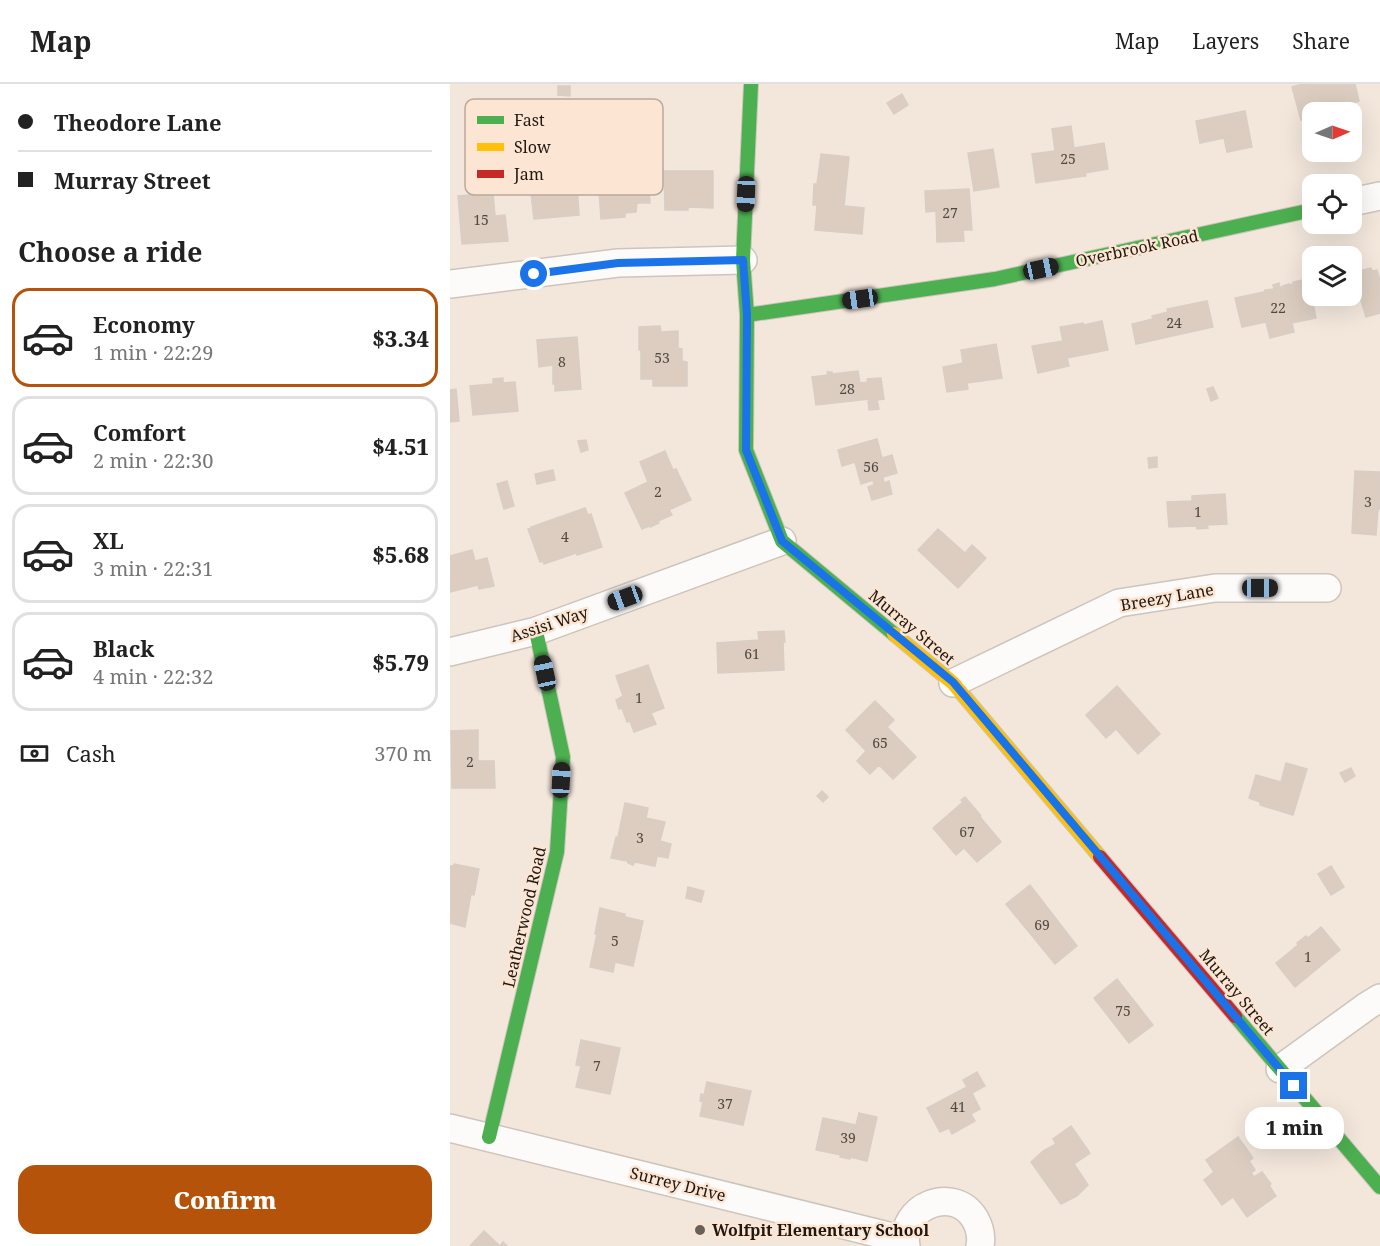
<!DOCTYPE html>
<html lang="en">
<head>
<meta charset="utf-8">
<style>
  :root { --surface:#fff; --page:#f2f2f2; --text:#222; --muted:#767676; --line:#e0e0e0; --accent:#b45309 }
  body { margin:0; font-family:"Noto Serif",serif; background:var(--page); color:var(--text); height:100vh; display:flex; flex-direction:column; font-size:22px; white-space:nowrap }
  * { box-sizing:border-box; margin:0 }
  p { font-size:20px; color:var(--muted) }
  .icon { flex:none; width:33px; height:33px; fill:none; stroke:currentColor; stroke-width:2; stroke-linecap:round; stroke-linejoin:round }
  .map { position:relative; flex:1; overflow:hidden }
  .side { display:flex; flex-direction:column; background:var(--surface); width:450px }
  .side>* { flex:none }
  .guide { display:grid; align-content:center; height:132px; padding:0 18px; background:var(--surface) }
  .needle { width:39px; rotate:88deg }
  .fabs { position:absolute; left:852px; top:18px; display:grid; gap:12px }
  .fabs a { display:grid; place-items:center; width:60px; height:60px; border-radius:12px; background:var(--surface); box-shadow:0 6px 24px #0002; font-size:30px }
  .end { position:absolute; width:27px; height:27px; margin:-14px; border:8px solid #1a73e8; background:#fff; box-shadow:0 0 0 3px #fff }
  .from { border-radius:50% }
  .bubble { position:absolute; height:42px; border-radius:18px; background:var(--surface); box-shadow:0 6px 24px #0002; font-size:20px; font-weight:800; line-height:42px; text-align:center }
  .car { position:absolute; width:18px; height:36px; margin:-18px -9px; border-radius:8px; box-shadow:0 0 4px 2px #0007; background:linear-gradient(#222 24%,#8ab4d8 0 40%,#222 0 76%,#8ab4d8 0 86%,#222 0) }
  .guide b { display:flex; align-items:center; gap:21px; height:57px; font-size:22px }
  .guide b+b { border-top:2px solid var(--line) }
  .guide i { width:15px; height:15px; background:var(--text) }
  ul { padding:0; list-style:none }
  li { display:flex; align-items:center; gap:18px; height:99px; margin:0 12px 9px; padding:0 6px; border:3px solid var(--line); border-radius:18px }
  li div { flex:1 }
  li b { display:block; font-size:22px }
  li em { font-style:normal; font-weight:800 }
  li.on { border-color:var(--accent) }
  li>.icon { width:54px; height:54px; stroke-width:1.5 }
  h2 { padding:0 18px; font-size:27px; line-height:72px }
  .pay { display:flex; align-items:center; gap:15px; height:66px; padding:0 18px; font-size:22px }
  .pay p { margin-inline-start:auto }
  .button { display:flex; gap:12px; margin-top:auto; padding:12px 18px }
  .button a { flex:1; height:69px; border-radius:18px; background:var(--accent); color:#fff; font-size:24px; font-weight:800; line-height:69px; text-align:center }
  header { display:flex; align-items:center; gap:36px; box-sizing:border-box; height:84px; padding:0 30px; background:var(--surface); border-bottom:2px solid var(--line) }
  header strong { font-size:28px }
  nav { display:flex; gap:33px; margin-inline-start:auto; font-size:21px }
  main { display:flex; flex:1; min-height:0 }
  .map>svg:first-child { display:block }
  .building { fill:#dccdc0; stroke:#d8cec5; stroke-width:1.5 }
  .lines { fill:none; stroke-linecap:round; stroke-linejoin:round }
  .street-casing { stroke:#cdc4bc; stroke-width:30 }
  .fast-casing { stroke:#cdc4bc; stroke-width:16 }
  .slow-casing { stroke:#cdc4bc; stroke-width:16 }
  .jam-casing { stroke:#cdc4bc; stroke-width:16 }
  .street { stroke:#fdfbfa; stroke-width:27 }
  .fast { stroke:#4caf50; stroke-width:14 }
  .slow { stroke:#ffc107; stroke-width:14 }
  .jam { stroke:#c62828; stroke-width:14 }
  .route { stroke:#1a73e8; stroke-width:8 }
  .poi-dot { fill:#696058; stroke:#fce6d3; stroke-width:2 }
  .labels { text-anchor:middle; stroke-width:5; stroke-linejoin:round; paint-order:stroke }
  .number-label { font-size:14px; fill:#514840 }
  .street-label { font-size:16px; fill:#1f1711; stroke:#fce6d3 }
  .poi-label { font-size:16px; font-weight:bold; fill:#1f1711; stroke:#fce6d3; text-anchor:start }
  .key { fill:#fce6d3; stroke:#baa899; stroke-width:1.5 }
  .key-label { font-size:16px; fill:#1f1711 }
</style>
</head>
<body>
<header>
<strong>Map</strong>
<nav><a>Map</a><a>Layers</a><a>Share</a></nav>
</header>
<main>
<section class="side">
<div class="guide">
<b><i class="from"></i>Theodore Lane</b>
<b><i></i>Murray Street</b>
</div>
<h2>Choose a ride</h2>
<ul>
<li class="on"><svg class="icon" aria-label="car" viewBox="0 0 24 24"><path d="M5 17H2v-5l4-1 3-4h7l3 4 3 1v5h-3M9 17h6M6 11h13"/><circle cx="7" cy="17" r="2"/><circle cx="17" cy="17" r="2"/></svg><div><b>Economy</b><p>1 min · 22:29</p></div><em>$3.34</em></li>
<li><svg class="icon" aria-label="car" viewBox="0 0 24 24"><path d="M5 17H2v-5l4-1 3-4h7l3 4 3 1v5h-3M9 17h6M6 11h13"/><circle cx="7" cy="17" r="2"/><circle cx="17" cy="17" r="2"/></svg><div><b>Comfort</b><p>2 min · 22:30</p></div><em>$4.51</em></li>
<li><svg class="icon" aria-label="car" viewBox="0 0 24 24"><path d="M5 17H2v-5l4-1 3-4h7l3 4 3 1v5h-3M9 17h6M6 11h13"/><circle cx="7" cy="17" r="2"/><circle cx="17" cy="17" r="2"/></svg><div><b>XL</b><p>3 min · 22:31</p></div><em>$5.68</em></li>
<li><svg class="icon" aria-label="car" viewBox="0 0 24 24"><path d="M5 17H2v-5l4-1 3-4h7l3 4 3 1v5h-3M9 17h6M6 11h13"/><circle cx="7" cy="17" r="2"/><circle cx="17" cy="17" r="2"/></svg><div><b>Black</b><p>4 min · 22:32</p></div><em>$5.79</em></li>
</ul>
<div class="pay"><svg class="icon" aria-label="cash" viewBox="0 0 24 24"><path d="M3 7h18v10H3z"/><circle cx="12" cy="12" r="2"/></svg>Cash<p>370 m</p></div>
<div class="button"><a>Confirm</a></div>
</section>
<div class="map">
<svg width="930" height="1162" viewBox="0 0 930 1162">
  <rect width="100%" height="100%" fill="#f3e7dc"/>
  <!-- building -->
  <g class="building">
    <path d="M852,0H905L909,17L883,25L884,27L879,28H862V33L851,36L842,3Z"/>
    <path d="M108,2H120V12L108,11Z"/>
    <path d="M452,10L458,21L444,30L437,19Z"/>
    <path d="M795,27L802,63L777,68L774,54L750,59L746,37Z"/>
    <path d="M621,42L624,64L654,59L658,85L635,89L636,92L586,99L582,70L605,67L602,45Z"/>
    <path d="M543,65L549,103L524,107L518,69Z"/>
    <path d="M371,70L399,73L394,122L414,124L412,150L365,146L367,121H363L364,100H367Z"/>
    <path d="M214,87H263V124L238,123V126H215Z"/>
    <path d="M104,89L106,103L127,101L129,131L84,135L79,92Z"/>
    <path d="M198,89L200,119H187L186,128L175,129V133L151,135L148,92Z"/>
    <path d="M519,105L522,146H513L514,157L487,158L486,127L476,128L475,107Z"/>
    <path d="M43,109L45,132L55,131L58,157L12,160L8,112Z"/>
    <path d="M921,184L922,187L927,186L930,196V229L916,233L908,207L906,208L902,189Z"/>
    <path d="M858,195L866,234L842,239L844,248L820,254L816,238L792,243L785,214L814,208L815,206L824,205L823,201L829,199L830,204L833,202L839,200L843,201V198Z"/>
    <path d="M757,217L763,243L686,260L682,240L703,235L702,232L718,228L717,225Z"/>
    <path d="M652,237L658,266L617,274L619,282L588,289L582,262L613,257L610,243L633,239L634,241Z"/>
    <path d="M210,242L211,248L228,247V264L232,265V277L237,278V302H203V295H191V266H189V243Z"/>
    <path d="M127,253L131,305L105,307V300H103V281L89,283L87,256Z"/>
    <path d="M546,260L552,294L517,299L518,305L497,308L493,283L513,279L511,266Z"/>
    <path d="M408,287L410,299L418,298L417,295L431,294L434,315L427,316L429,325L419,326L418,317H420V315L366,321L362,293L378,291L377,288H382V290Z"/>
    <path d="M53,294V299L65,298L68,327L23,331L20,302L43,300V295Z"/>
    <path d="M763,303L768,314L761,317L757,305Z"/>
    <path d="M6,305L9,337L0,338V306Z"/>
    <path d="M427,355L432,374L442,371L447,389L433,393L434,399L439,397L442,410L422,416L418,403L424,401L423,396L411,400L405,378L392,382L388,366Z"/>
    <path d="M136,356L138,366L131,368L128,357Z"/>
    <path d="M215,367L223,386L226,385L241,416L219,426L222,431L208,437L209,439L200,443L199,442L192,445L175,409L198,398L190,378Z"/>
    <path d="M707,373V383L699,384L698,374Z"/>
    <path d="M103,386L105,396L87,400L85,390Z"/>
    <path d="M905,387L930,388V425H928L926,451L902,449Z"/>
    <path d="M57,397L64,422L54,425L47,400Z"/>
    <path d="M775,410L777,440L757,441L758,444L747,445L746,442L719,443L717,418L742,417V412Z"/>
    <path d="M135,424L138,431L141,430L152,463L127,471L126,469L94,480L93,477L90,478L78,445L82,444L81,443Z"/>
    <path d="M488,445L515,469L522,461L536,474L508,504L468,466Z"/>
    <path d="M22,466L25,477L37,474L44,502L29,505L28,501L0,508V472Z"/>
    <path d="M334,547L335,558H333L334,586L268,589L267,559L309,556L308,548Z"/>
    <path d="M198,581L214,624L201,629L206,640L184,648L180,637L177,638L172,624L169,625L166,616L173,612L166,592Z"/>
    <path d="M667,602L710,650L688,670L666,645L656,654L636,631Z"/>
    <path d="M425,617L444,636L437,643L466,673L443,695L429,681L420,690L407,677L416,667L396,646Z"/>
    <path d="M28,646V677H44L45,704H2L1,647Z"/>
    <path d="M836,679L857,685L843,731L810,721V718L799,714L806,691L831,698Z"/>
    <path d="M901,684L905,692L895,698L890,689Z"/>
    <path d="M372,707L378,713L373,718L367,712Z"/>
    <path d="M515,713L531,732L530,733L551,758L527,778L514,764L506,771L483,744L513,718L511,716Z"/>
    <path d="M175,719L198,724L196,734L215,738L210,757L221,760L218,774L207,772L205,782L185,778L183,781L178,779L177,777L161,774L166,753H168Z"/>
    <path d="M4,780L29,785L24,811L21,810L15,843L0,839V782H3Z"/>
    <path d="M881,782L894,803L881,811L868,790Z"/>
    <path d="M580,801L627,862L605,880L556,820Z"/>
    <path d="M238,803L254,807L251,818L236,814Z"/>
    <path d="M150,824L175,830V833L193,837L183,882L165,878L163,888L140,883L147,850H145Z"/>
    <path d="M871,843L890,866L845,903L826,879L848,861L847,859L856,852L858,854Z"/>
    <path d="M667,895L703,941L679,959L644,914Z"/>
    <path d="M131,956L170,964L160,1010L126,1003L131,982L126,981Z"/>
    <path d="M527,988L535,1002L522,1009L530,1025L521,1030L525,1037L502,1050L499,1044L490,1048L477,1024L517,1003L513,996Z"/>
    <path d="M257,998L301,1007L293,1041L250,1032L253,1018L250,1017L251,1010L254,1011Z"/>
    <path d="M409,1029L427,1033L417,1077L400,1073V1075L390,1073L391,1071L366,1066L373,1034L406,1041Z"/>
    <path d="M621,1042L640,1069L624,1080L638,1101L627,1112L611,1120L581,1078L593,1067L606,1060L603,1055Z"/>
    <path d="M788,1053L803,1074L799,1077L805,1086L801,1089L804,1093L812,1088L821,1100L819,1101L826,1112L797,1133L783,1113L772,1121L754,1096L764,1088L756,1076Z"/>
    <path d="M34,1147L50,1162L53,1158L57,1162H20Z"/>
  </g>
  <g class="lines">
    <defs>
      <g id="street">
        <path d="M902,118L930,112"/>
        <path d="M0,200L168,179L293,176"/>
        <path d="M0,568L86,547L332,457"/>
        <path d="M503,599L669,519L765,504H877"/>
        <path d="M830,985L917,922L930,914"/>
        <path d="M0,1044L455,1156"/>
        <path d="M456,1162C449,1122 504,1100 525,1135C530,1144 532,1152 530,1162"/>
      </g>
      <g id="fast">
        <path d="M301,0L293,176L297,231L296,366L332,457L444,550"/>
        <path d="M297,231L545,195L862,126"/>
        <path d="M785,932L930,1103"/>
        <path d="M39,1053L107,768L113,673L86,547"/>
      </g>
      <path id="slow" d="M444,550L503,599L650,773"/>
      <path id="jam" d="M650,773L785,932"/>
    </defs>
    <!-- street casing -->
    <use href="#street" class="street-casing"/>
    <!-- fast casing -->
    <use href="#fast" class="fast-casing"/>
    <!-- slow casing -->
    <use href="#slow" class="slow-casing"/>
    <!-- jam casing -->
    <use href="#jam" class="jam-casing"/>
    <!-- street -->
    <use href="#street" class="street"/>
    <!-- fast -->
    <use href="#fast" class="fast"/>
    <!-- slow -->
    <use href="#slow" class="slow"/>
    <!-- jam -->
    <use href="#jam" class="jam"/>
  </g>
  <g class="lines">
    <!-- route -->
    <path class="route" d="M84,190L168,179L293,176L297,231L296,366L332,457L503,598L844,1002"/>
  </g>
  <!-- markers -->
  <circle class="poi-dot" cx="250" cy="1146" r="6"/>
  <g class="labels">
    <!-- number labels -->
    <g class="number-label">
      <text x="618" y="80">25</text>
      <text x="500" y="134">27</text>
      <text x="31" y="141">15</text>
      <text x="828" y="229">22</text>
      <text x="724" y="244">24</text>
      <text x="212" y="279">53</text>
      <text x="112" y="283">8</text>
      <text x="397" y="310">28</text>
      <text x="421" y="388">56</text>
      <text x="208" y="413">2</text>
      <text x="918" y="423">3</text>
      <text x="748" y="433">1</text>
      <text x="115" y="458">4</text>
      <text x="302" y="575">61</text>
      <text x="189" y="619">1</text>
      <text x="430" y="664">65</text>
      <text x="20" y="683">2</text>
      <text x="517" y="753">67</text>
      <text x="190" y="759">3</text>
      <text x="592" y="846">69</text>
      <text x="165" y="862">5</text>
      <text x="858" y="878">1</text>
      <text x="673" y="932">75</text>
      <text x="147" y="987">7</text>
      <text x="275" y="1025">37</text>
      <text x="508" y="1028">41</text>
      <text x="398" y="1059">39</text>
    </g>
    <!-- street labels -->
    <g class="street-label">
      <text transform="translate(687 164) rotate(-12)" y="6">Overbrook Road</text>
      <text transform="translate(717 513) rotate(-10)" y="6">Breezy Lane</text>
      <text transform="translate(99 540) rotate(-18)" y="6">Assisi Way</text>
      <text transform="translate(462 543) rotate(40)" y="6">Murray Street</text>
      <text transform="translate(74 833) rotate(-77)" y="6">Leatherwood Road</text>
      <text transform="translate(787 908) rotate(50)" y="6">Murray Street</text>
      <text transform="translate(228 1100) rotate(14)" y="6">Surrey Drive</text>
    </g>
    <!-- poi labels -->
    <g class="poi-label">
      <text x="262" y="1152">Wolfpit Elementary School</text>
    </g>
  </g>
  <!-- legend -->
  <rect x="15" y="15" width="198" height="96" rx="9" class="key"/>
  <rect x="27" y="32" width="27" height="8" fill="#4caf50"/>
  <rect x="27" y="59" width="27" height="8" fill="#ffc107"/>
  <rect x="27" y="86" width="27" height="8" fill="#c62828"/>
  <g class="key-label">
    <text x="64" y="42">Fast</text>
    <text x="64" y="69">Slow</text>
    <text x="64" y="96">Jam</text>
  </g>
</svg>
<div class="fabs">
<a><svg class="needle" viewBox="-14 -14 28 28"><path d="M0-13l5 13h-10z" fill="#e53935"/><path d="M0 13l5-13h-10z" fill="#767676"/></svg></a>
<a><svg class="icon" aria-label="locate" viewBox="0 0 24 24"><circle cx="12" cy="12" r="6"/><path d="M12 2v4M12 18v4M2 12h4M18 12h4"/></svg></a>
<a><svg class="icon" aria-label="layers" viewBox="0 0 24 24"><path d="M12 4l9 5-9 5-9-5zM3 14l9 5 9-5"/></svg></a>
</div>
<i class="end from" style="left:84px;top:190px"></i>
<i class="end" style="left:844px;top:1002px"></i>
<div class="bubble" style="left:795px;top:1023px;width:99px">1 min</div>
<i class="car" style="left:296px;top:110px;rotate:182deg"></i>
<i class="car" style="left:591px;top:185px;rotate:78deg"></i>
<i class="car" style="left:410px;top:215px;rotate:262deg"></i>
<i class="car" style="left:810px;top:504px;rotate:90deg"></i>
<i class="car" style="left:175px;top:514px;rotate:250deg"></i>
<i class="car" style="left:95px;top:589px;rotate:348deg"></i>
<i class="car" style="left:111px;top:696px;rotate:3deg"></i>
</div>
</main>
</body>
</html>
